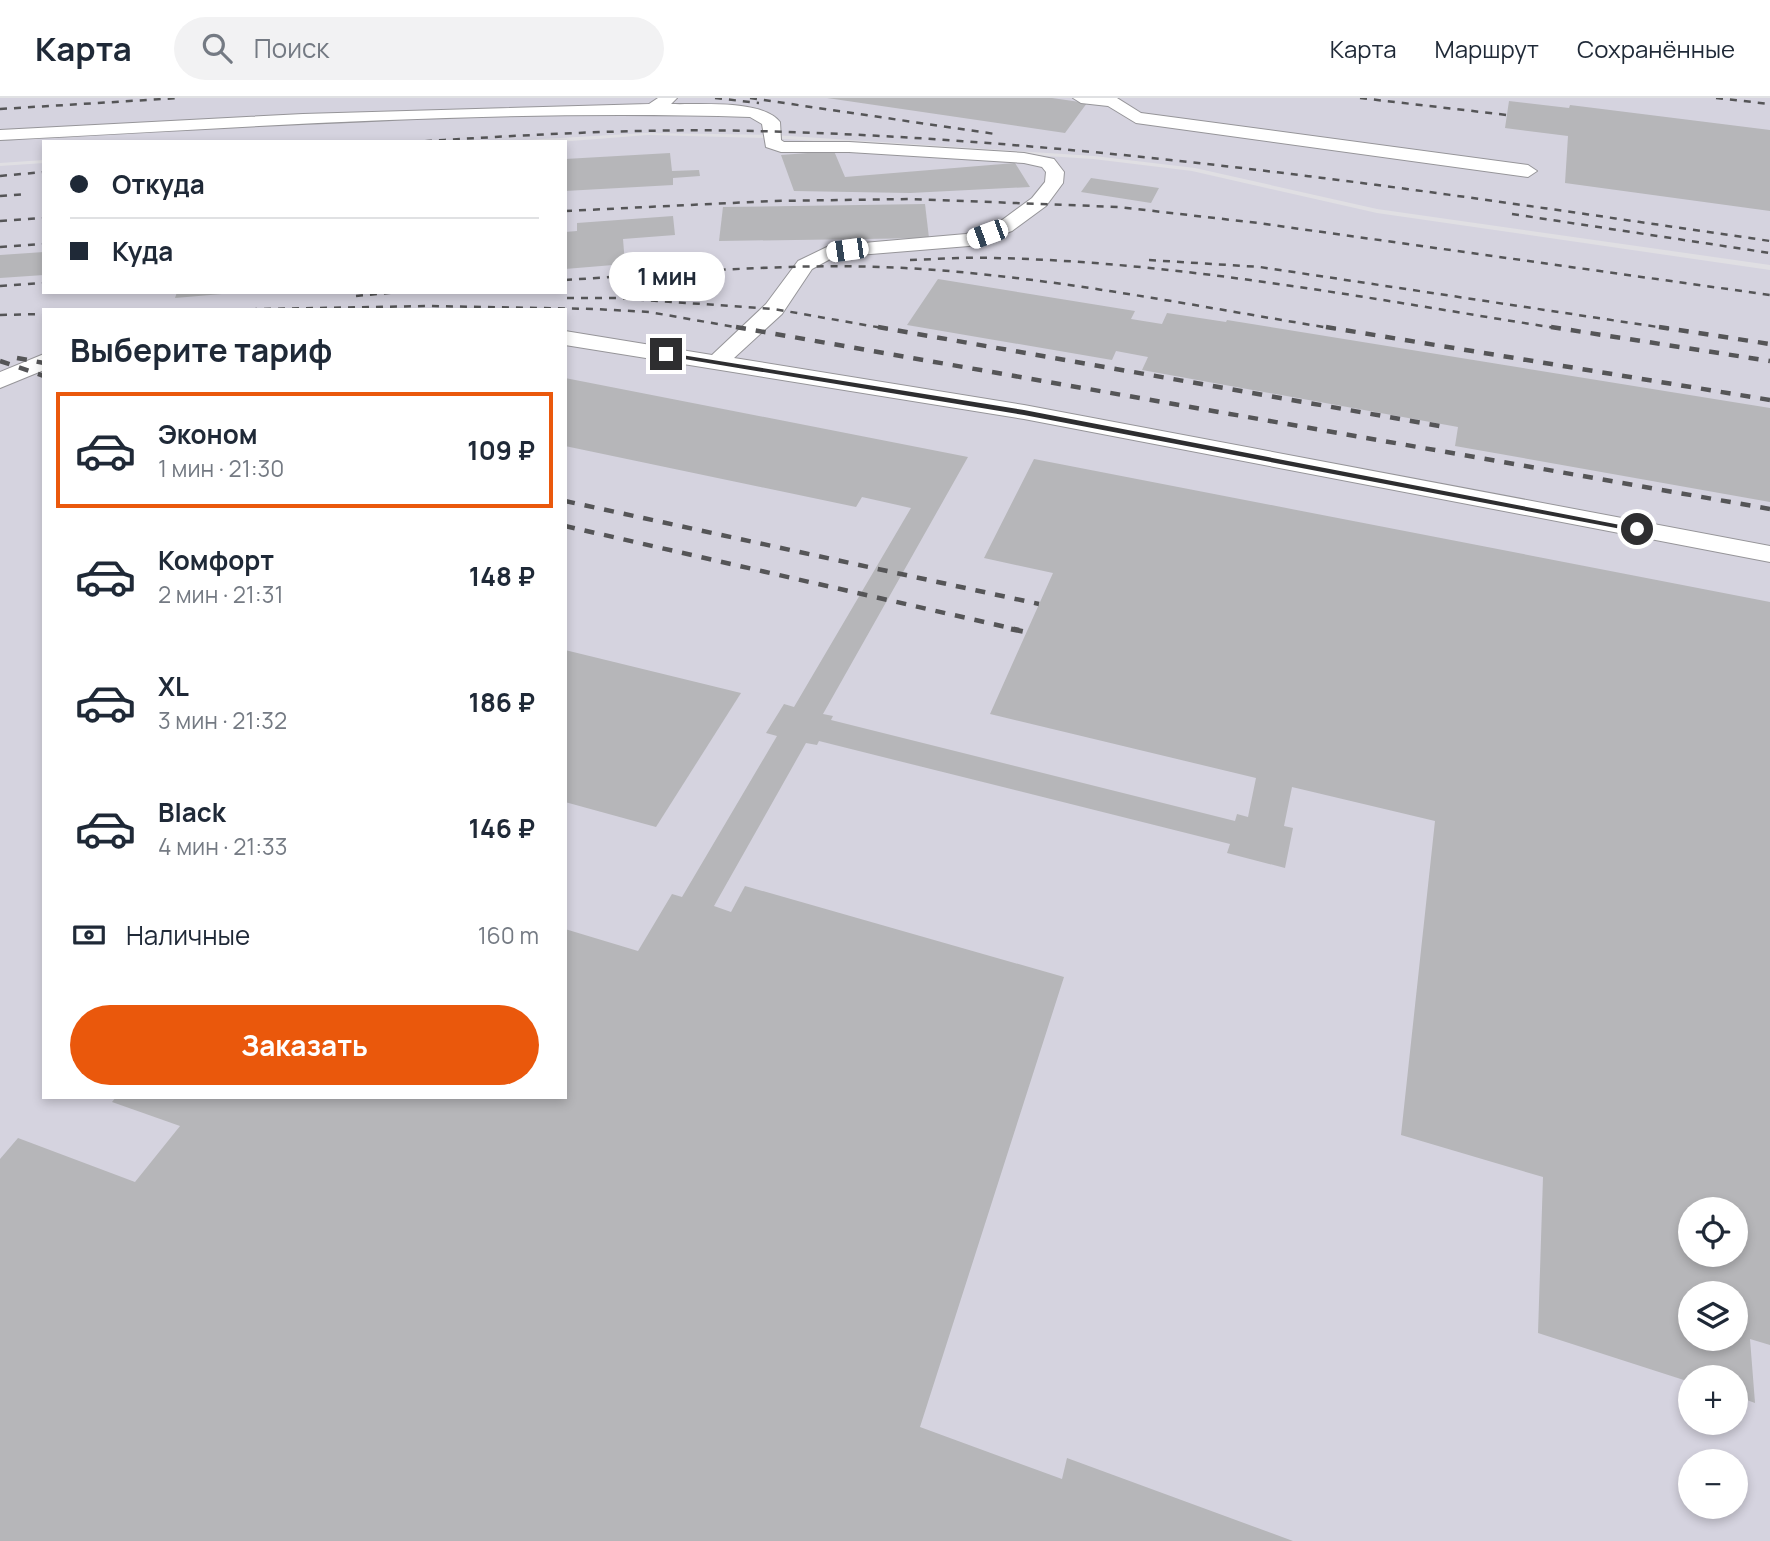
<!DOCTYPE html>
<html lang="ru">
<head>
<meta charset="utf-8">
<style>
  :root { --surface:#fff; --page:#f2f2f3; --text:#1f2937; --muted:#747a83; --line:#e0e1e3; --accent:#ea580c }
  body { margin:0; font-family:Manrope,sans-serif; background:var(--page); color:var(--text); height:100vh; display:flex; flex-direction:column; font-size:26px; white-space:nowrap }
  * { box-sizing:border-box; margin:0 }
  p { font-size:23px; color:var(--muted) }
  .icon { flex:none; width:38px; height:38px; fill:none; stroke:currentColor; stroke-width:2; stroke-linecap:round; stroke-linejoin:round }
  .map { position:relative; flex:1; overflow:hidden }
  .drawer { position:absolute; left:42px; top:210px; width:525px; height:791px; display:flex; flex-direction:column; background:var(--surface); border-radius:0px; box-shadow:0 4px 10px #0003 }
  .drawer>* { flex:none }
  .hud { position:absolute; left:42px; top:42px; width:525px; height:154px; border-radius:0px; box-shadow:0 4px 10px #0003; display:grid; align-content:center; height:154px; padding:0 28px; background:var(--surface) }
  .fabs { position:absolute; left:1678px; top:1099px; display:grid; gap:14px }
  .fabs a { display:grid; place-items:center; width:70px; height:70px; border-radius:50%; background:var(--surface); box-shadow:0 4px 10px #0003; font-size:35px }
  .end { position:absolute; width:32px; height:32px; margin:-16px; border:9px solid #2e2e30; background:#fff; box-shadow:0 0 0 4px #fff }
  .from { border-radius:50% }
  .bubble { position:absolute; height:49px; border-radius:24px; background:var(--surface); box-shadow:0 4px 10px #0003; font-size:23px; font-weight:700; line-height:49px; text-align:center }
  .car { position:absolute; width:21px; height:42px; margin:-21px -10px; border-radius:9px; box-shadow:0 0 5px 2px #0007; background:linear-gradient(#fff 24%,#345 0 40%,#fff 0 76%,#345 0 86%,#fff 0) }
  .hud b { display:flex; align-items:center; gap:24px; height:66px; font-size:26px }
  .hud b+b { border-top:2px solid var(--line) }
  .hud i { width:18px; height:18px; background:var(--text) }
  ul { padding:0; list-style:none }
  li { display:flex; align-items:center; gap:21px; height:116px; margin:0 14px 10px; padding:0 14px; border:4px solid transparent; border-radius:0px }
  li div { flex:1 }
  li b { display:block; font-size:26px }
  li em { font-style:normal; font-weight:700 }
  li.on { border-color:var(--accent) }
  li>.icon { width:63px; height:63px; stroke-width:1.5 }
  h2 { padding:0 28px; font-size:32px; line-height:84px }
  .pay { display:flex; align-items:center; gap:18px; height:77px; padding:0 28px; font-size:26px }
  .pay p { margin-inline-start:auto }
  .cta { display:flex; gap:14px; margin-top:auto; padding:14px 28px }
  .cta a { flex:1; height:80px; border-radius:42px; background:var(--accent); color:#fff; font-size:28px; font-weight:700; line-height:80px; text-align:center }
  header { display:flex; align-items:center; gap:42px; box-sizing:border-box; height:98px; padding:0 35px; background:var(--surface); border-bottom:2px solid var(--line) }
  header strong { font-size:33px }
  nav { display:flex; gap:38px; margin-inline-start:auto; font-size:24px }
  .search { width:490px; height:63px; background:var(--page); display:flex; align-items:center; gap:18px; box-sizing:border-box; padding:0 24px; border-radius:38px; color:var(--muted); font-size:26px }
  .map>svg:first-child { display:block }
  .built { fill:#d5d3df; fill-rule:evenodd }
  .building { fill:#b6b6b9; fill-rule:evenodd }
  .lines { fill:none; stroke-linecap:round; stroke-linejoin:round }
  .service-casing { stroke:#969599; stroke-width:2 }
  .service { fill:#fff; fill-rule:evenodd }
  .rail-far2 { stroke:#555557; stroke-width:2.5; stroke-dasharray:7 7; stroke-linecap:butt }
  .rail-far1 { stroke:#555557; stroke-width:4.5; stroke-dasharray:10 10; stroke-linecap:butt }
  .rail { stroke:#555557; stroke-width:5; stroke-dasharray:12 12; stroke-linecap:butt }
  .route { fill:#2e2e30 }
</style>
</head>
<body>
<header>
<strong>Карта</strong>
<div class="search"><svg class="icon" aria-label="search" viewBox="0 0 24 24"><circle cx="10" cy="10" r="6"/><path d="M15 15l6 6"/></svg>Поиск</div>
<nav><a>Карта</a><a>Маршрут</a><a>Сохранённые</a></nav>
</header>
<div class="map">
<svg width="1770" height="1443" viewBox="0 0 1770 1443">
  <rect width="100%" height="100%" fill="#e0dfe3"/>
  <!-- built -->
  <g class="built">
    <path d="M0,0H1770V167L1377,111L1195,70L1094,58L774,37L646,35L493,44H44V62L0,65Z"/>
    <path d="M648,37L768,40L1093,61L1192,73L1377,115L1770,172V1443H0V68L44,65V194H565V44H558ZM44,212H565V999H44ZM1690,1111H1736V1157H1690ZM1690,1195H1736V1241H1690ZM1690,1279H1736V1325H1690ZM1690,1363H1736V1409H1690Z"/>
  </g>
  <!-- building -->
  <g class="building">
    <path d="M827,0H1052L1087,5L1065,35Z"/>
    <path d="M1509,3L1569,10L1570,7L1770,32V113L1565,85L1568,38L1505,30Z"/>
    <path d="M834,53L845,79L1015,65L1030,89L910,95L794,93L781,57Z"/>
    <path d="M670,55L672,73L699,72L700,78L673,80V87L565,93V61Z"/>
    <path d="M1091,80L1159,90L1151,105L1081,94Z"/>
    <path d="M925,106L929,140L719,143L723,109Z"/>
    <path d="M673,118L675,137L623,141L625,166L565,171V134L577,133V125Z"/>
    <path d="M44,154V177L0,180V157Z"/>
    <path d="M938,181L1135,213L1131,221L1162,226L1167,215L1226,224L1227,222L1770,310V404L1455,348L1458,329L1142,272L1148,259L1116,253L1112,262L907,227Z"/>
    <path d="M177,194H222V196L175,200Z"/>
    <path d="M565,280L968,359L823,616L833,618L831,622L1235,723L1237,716L1248,719L1256,680L990,616L1053,475L984,460L1034,361L1770,504V1247L1750,1241L1755,1305L1736,1298V1279H1690V1284L1538,1235L1543,1079L1401,1037L1435,723L1292,689L1284,728L1293,730L1285,770L1227,755L1230,746L819,643L817,647L806,645L714,808L731,814L745,788L1064,879L920,1329L1062,1381L1067,1360L1293,1443H0V1061L18,1040L135,1084L180,1028L112,1004L116,999H565V831L638,853L672,796L682,799L777,638L766,635L784,606L794,609L911,410L862,399L856,409L565,348ZM1690,1111H1736V1157H1690ZM1690,1195H1736V1241H1690Z"/>
    <path d="M565,552L741,595L656,729L565,704Z"/>
  </g>
  <g class="lines">
    <defs>
      <g id="service">
        <path d="M658,0H677L671,6C699,7 762,1 780,24L781,42L784,44H849L1024,55L1054,61L1064,74L1063,85L1046,108L1012,133L969,148L834,159L812,171L782,216L734,260L1024,307L1770,448V464L1024,321L565,247V233L712,257L766,206L798,163L829,148L966,136L998,125L1032,100L1045,84L1046,74L1042,69L1024,65L849,54H781L766,49L762,26L750,19C500,11 249,29 0,42V32L303,16L649,6Z"/>
        <path d="M1073,0H1117L1141,15L1528,67L1537,73L1528,79L1136,25L1108,8L1081,5Z"/>
        <path d="M44,256V272L0,290V274Z"/>
      </g>
    </defs>
    <!-- service casing -->
    <use href="#service" class="service-casing"/>
    <!-- service -->
    <use href="#service" class="service"/>
    <!-- rail-far2 -->
    <g class="rail-far2">
      <path d="M715,0L759,5"/>
      <path d="M750,0L995,36"/>
      <path d="M1360,0L1507,17"/>
      <path d="M1716,0L1770,6"/>
      <path d="M0,11L179,0"/>
      <path d="M411,44C525,37 639,30 754,33C1095,41 1433,94 1770,143"/>
      <path d="M0,78L44,74"/>
      <path d="M0,98L26,96"/>
      <path d="M565,113L772,103L911,101L1119,109L1258,125L1770,197"/>
      <path d="M1512,116L1770,155"/>
      <path d="M0,123L44,120"/>
      <path d="M0,149L44,146"/>
      <path d="M910,162C938,161 967,159 995,160C1183,164 1376,202 1562,231"/>
      <path d="M1149,162L1260,169L1671,231"/>
      <path d="M565,182C678,175 791,164 905,170C1050,178 1193,208 1336,231"/>
      <path d="M0,188L44,185"/>
      <path d="M356,198L399,194"/>
      <path d="M567,200H615L774,211L888,231"/>
      <path d="M208,212L428,208L594,211L649,214L746,231"/>
      <path d="M0,217L44,216"/>
    </g>
    <!-- rail-far1 -->
    <g class="rail-far1">
      <path d="M736,229L1770,411"/>
      <path d="M878,229L1445,329"/>
      <path d="M1326,229L1770,302"/>
      <path d="M1551,229L1770,263"/>
      <path d="M1659,229L1770,246"/>
      <path d="M17,260L44,265"/>
      <path d="M0,263L44,278"/>
      <path d="M565,403L1039,506"/>
      <path d="M565,428L1019,532"/>
    </g>
    <!-- rail -->
    <path class="rail" d="M1011,531L1026,534"/>
  </g>
  <!-- route -->
  <path class="route" d="M663,254L1024,312L1641,431L1637,434L1024,317L666,258Z"/>
</svg>
<div class="fabs">
<a><svg class="icon" aria-label="locate" viewBox="0 0 24 24"><circle cx="12" cy="12" r="6"/><path d="M12 2v4M12 18v4M2 12h4M18 12h4"/></svg></a>
<a><svg class="icon" aria-label="layers" viewBox="0 0 24 24"><path d="M12 4l9 5-9 5-9-5zM3 14l9 5 9-5"/></svg></a>
<a>+</a>
<a>−</a>
</div>
<i class="end from" style="left:1637px;top:431px"></i>
<i class="end" style="left:666px;top:256px"></i>
<div class="bubble" style="left:609px;top:154px;width:116px">1 мин</div>
<i class="car" style="left:987px;top:136px;rotate:250deg"></i>
<i class="car" style="left:847px;top:152px;rotate:262deg"></i>
<div class="hud">
<b><i class="from"></i>Откуда</b>
<b><i></i>Куда</b>
</div>
<section class="drawer">
<h2>Выберите тариф</h2>
<ul>
<li class="on"><svg class="icon" aria-label="car" viewBox="0 0 24 24"><path d="M5 17H2v-5l4-1 3-4h7l3 4 3 1v5h-3M9 17h6M6 11h13"/><circle cx="7" cy="17" r="2"/><circle cx="17" cy="17" r="2"/></svg><div><b>Эконом</b><p>1 мин · 21:30</p></div><em>109 ₽</em></li>
<li><svg class="icon" aria-label="car" viewBox="0 0 24 24"><path d="M5 17H2v-5l4-1 3-4h7l3 4 3 1v5h-3M9 17h6M6 11h13"/><circle cx="7" cy="17" r="2"/><circle cx="17" cy="17" r="2"/></svg><div><b>Комфорт</b><p>2 мин · 21:31</p></div><em>148 ₽</em></li>
<li><svg class="icon" aria-label="car" viewBox="0 0 24 24"><path d="M5 17H2v-5l4-1 3-4h7l3 4 3 1v5h-3M9 17h6M6 11h13"/><circle cx="7" cy="17" r="2"/><circle cx="17" cy="17" r="2"/></svg><div><b>XL</b><p>3 мин · 21:32</p></div><em>186 ₽</em></li>
<li><svg class="icon" aria-label="car" viewBox="0 0 24 24"><path d="M5 17H2v-5l4-1 3-4h7l3 4 3 1v5h-3M9 17h6M6 11h13"/><circle cx="7" cy="17" r="2"/><circle cx="17" cy="17" r="2"/></svg><div><b>Black</b><p>4 мин · 21:33</p></div><em>146 ₽</em></li>
</ul>
<div class="pay"><svg class="icon" aria-label="cash" viewBox="0 0 24 24"><path d="M3 7h18v10H3z"/><circle cx="12" cy="12" r="2"/></svg>Наличные<p>160 m</p></div>
<div class="cta"><a>Заказать</a></div>
</section>
</div>
</body>
</html>
